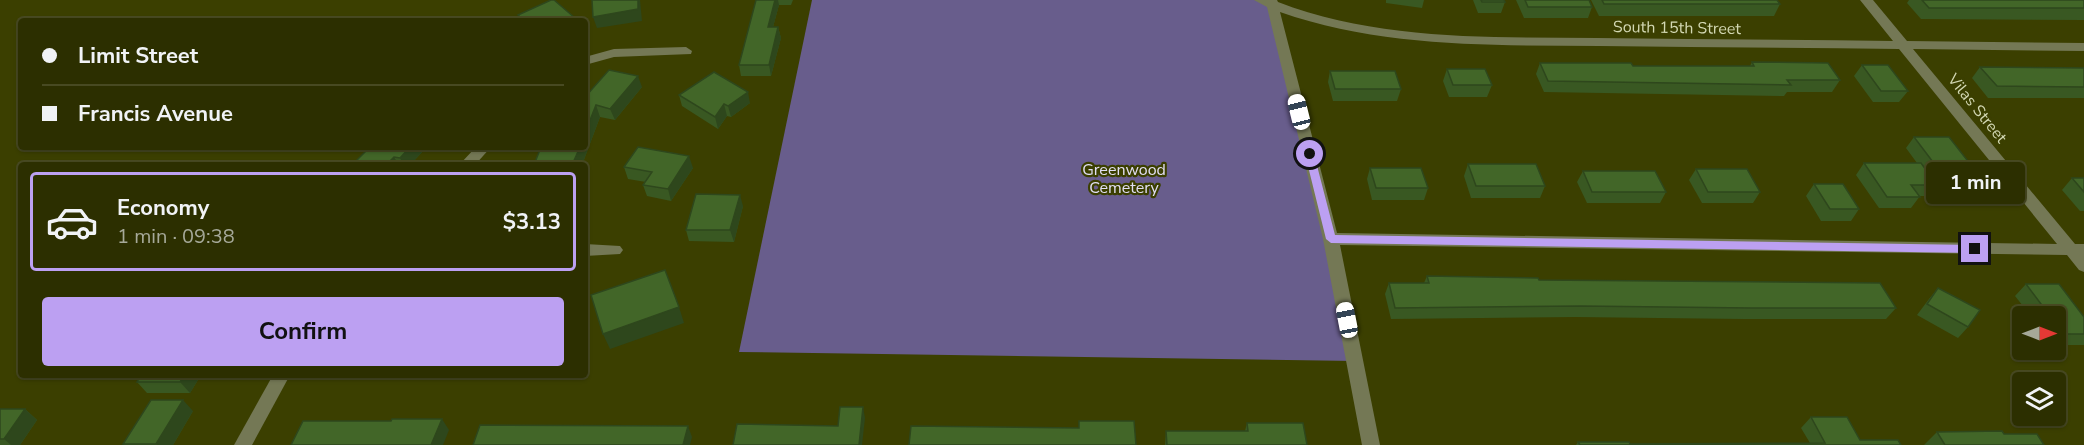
<!DOCTYPE html>
<html lang="en">
<head>
<meta charset="utf-8">
<style>
  :root { --surface:#2c2f00; --page:#383b0f; --text:#f1f3f6; --muted:#a6a999; --line:#484a22; --accent:#bca0f2 }
  body { margin:0; font-family:"Nunito Sans",sans-serif; background:var(--page); color:var(--text); height:100vh; display:flex; flex-direction:column; font-size:22px; white-space:nowrap }
  * { box-sizing:border-box; margin:0 }
  p { font-size:20px; color:var(--muted) }
  .icon { flex:none; width:33px; height:33px; fill:none; stroke:currentColor; stroke-width:2; stroke-linecap:round; stroke-linejoin:round }
  .map { position:relative; flex:1; overflow:hidden }
  .drawer { position:absolute; left:18px; top:162px; width:570px; height:216px; display:flex; flex-direction:column; background:var(--surface); border-radius:6px; box-shadow:0 2px 4px #0004,0 0 0 2px var(--line) }
  .drawer>* { flex:none }
  .hud { position:absolute; left:18px; top:18px; width:570px; height:132px; border-radius:6px; box-shadow:0 2px 4px #0004,0 0 0 2px var(--line); display:grid; align-content:center; height:132px; padding:0 24px; background:var(--surface) }
  .needle { width:39px; rotate:90deg }
  .buttons { position:absolute; left:2012px; top:306px; display:grid; gap:12px }
  .buttons a { display:grid; place-items:center; width:54px; height:54px; border-radius:6px; background:var(--surface); box-shadow:0 2px 4px #0004,0 0 0 2px var(--line); font-size:30px }
  .end { position:absolute; width:27px; height:27px; margin:-14px; border:8px solid #bca0f2; background:#111; box-shadow:0 0 0 3px #111 }
  .from { border-radius:50% }
  .bubble { position:absolute; height:42px; border-radius:6px; background:var(--surface); box-shadow:0 2px 4px #0004,0 0 0 2px var(--line); font-size:20px; font-weight:700; line-height:42px; text-align:center }
  .car { position:absolute; width:18px; height:36px; margin:-18px -9px; border-radius:8px; box-shadow:0 0 4px 2px #0007; background:linear-gradient(#fff 24%,#345 0 40%,#fff 0 76%,#345 0 86%,#fff 0) }
  .hud b { display:flex; align-items:center; gap:21px; height:57px; font-size:22px }
  .hud b+b { border-top:2px solid var(--line) }
  .hud i { width:15px; height:15px; background:var(--text) }
  ul { padding:10px 0 0; list-style:none }
  li { display:flex; align-items:center; gap:18px; height:99px; margin:0 12px 9px; padding:0 12px; border:3px solid transparent; border-radius:6px }
  li div { flex:1 }
  li b { display:block; font-size:22px }
  li em { font-style:normal; font-weight:700 }
  li.selected { border-color:var(--accent) }
  li>.icon { width:54px; height:54px; stroke-width:1.5 }
  .button { display:flex; gap:12px; margin-top:auto; padding:12px 24px }
  .button a { flex:1; height:69px; border-radius:6px; background:var(--accent); color:#111; font-size:24px; font-weight:700; line-height:69px; text-align:center }
  .map>svg:first-child { display:block }
  .green { fill:#685d8c }
  .lines { fill:none; stroke-linecap:round; stroke-linejoin:round }
  .minor { fill:#747855; fill-rule:evenodd }
  .wall { fill:#395822 }
  .shaded-wall { fill:#2e471c }
  .building { fill:#426628; stroke:#2e471c; stroke-width:1.5 }
  .route { fill:#bca0f2 }
  .labels { text-anchor:middle; stroke-width:4.5; stroke-linejoin:round; paint-order:stroke }
  .street-label { font-size:16px; fill:#d3d8b3; stroke:#3b3f00 }
  .park-label { font-size:16px; fill:#e2dff4; stroke:#3b3f00 }
</style>
</head>
<body>
<div class="map">
<svg width="2084" height="445" viewBox="0 0 2084 445">
  <rect width="100%" height="100%" fill="#3b3f00"/>
  <!-- green -->
  <path class="green" d="M812,0H1260L1272,5L1355,361L739,352Z"/>
  <g class="lines">
    <!-- minor -->
    <g class="minor">
      <path d="M1254,0H1277L1278,2C1379,41 1491,37 1597,38C1696,39 1794,40 1893,41L1860,0H1873L1907,41L2084,43V51L1913,49L2075,244H2084V272L2079,270L2067,255L1340,245L1380,445H1362L1323,239L1267,7ZM1280,12C1382,48 1493,45 1600,46C1699,47 1799,48 1899,49L2057,244L1337,233Z"/>
      <path d="M686,47L692,51L691,54L614,57L585,65V57L614,49Z"/>
      <path d="M476,147H491L475,165H459Z"/>
      <path d="M585,244L620,246L623,250L620,254L585,256Z"/>
      <path d="M273,375H290L252,445H234Z"/>
    </g>
  </g>
  <!-- wall -->
  <g class="wall">
    <path d="M756,0H793L791,5H779L773,27H778L781,38L771,76H741L739,65Z"/>
    <path d="M1386,0H1424L1422,8L1386,3Z"/>
    <path d="M1473,0H1504L1505,2L1501,13H1478Z"/>
    <path d="M1516,0H1589L1592,7L1588,18H1524Z"/>
    <path d="M1591,0H1777L1780,4L1774,16H1599Z"/>
    <path d="M1909,0H2084V20L1921,19L1907,3Z"/>
    <path d="M1752,62L1840,80L1832,92H1787L1784,96L1544,92L1536,74L1540,63L1633,66H1750Z"/>
    <path d="M1862,65L1908,91L1899,102H1873L1854,76Z"/>
    <path d="M1980,67L2084,68V98H1988L1972,78Z"/>
    <path d="M1447,69L1492,85L1487,97H1449L1443,81Z"/>
    <path d="M1330,71L1401,89L1397,101H1333L1328,82Z"/>
    <path d="M642,87L615,120L600,117L582,165H534L585,97Z"/>
    <path d="M679,95L750,103L731,117L727,116L718,129L682,106Z"/>
    <path d="M1914,137L1978,174L1968,186H1936L1928,196H1920L1911,208H1879L1856,175L1864,163H1917L1906,148Z"/>
    <path d="M427,147L410,165H352Z"/>
    <path d="M1468,164L1545,186L1540,198H1471L1464,176Z"/>
    <path d="M624,167L693,168L671,201L647,196L643,185L646,182L628,179Z"/>
    <path d="M1370,168L1428,188L1424,200H1372L1367,179Z"/>
    <path d="M1696,169L1760,192L1753,203H1702L1689,180Z"/>
    <path d="M1583,171L1666,192L1660,203H1587L1577,182Z"/>
    <path d="M2072,178H2084V211H2080L2062,190Z"/>
    <path d="M1814,184L1859,209L1851,221H1821L1806,196Z"/>
    <path d="M743,206L734,242L689,241L686,230Z"/>
    <path d="M1427,276L1539,280L1896,308L1886,319H1743L1576,317L1391,319L1385,294L1389,283H1424Z"/>
    <path d="M2026,284L2084,317V345H2055V316H2031L2015,296Z"/>
    <path d="M1938,288L1968,327L1958,338L1917,315L1929,299Z"/>
    <path d="M141,375H201L190,393H147L137,382Z"/>
    <path d="M0,409H25L37,420L20,445H0Z"/>
    <path d="M193,411L173,445H124L123,444Z"/>
    <path d="M1811,417L1860,440L1901,445H1576L1578,442L1630,444L1810,443L1801,428Z"/>
    <path d="M1247,423L1307,445H1165L1166,431H1245Z"/>
    <path d="M1937,432L2004,434L2044,445H1924Z"/>
  </g>
  <!-- shaded-wall -->
  <g class="shaded-wall">
    <path d="M638,0H640L642,21L597,28L593,17Z"/>
    <path d="M775,0H778L779,5L770,38L768,27Z"/>
    <path d="M778,27L781,38L771,76L769,65Z"/>
    <path d="M638,76L642,87L615,120L610,109Z"/>
    <path d="M748,92L750,103L731,117L728,106Z"/>
    <path d="M724,104L727,116L718,129L715,117Z"/>
    <path d="M596,105L600,117L582,165H572L580,147H585V133Z"/>
    <path d="M410,147H427L410,165H404L400,158Z"/>
    <path d="M689,156L693,168L671,201L668,189Z"/>
    <path d="M394,157L399,165H386Z"/>
    <path d="M740,195L743,206L734,242L730,230Z"/>
    <path d="M679,307L684,323L610,349L603,334Z"/>
    <path d="M184,375H201L190,393L180,382Z"/>
    <path d="M183,400L193,411L173,445H157L156,444Z"/>
    <path d="M863,407L865,418L862,445H859Z"/>
    <path d="M25,409L37,420L20,445H11L4,439Z"/>
    <path d="M442,419L449,430L443,445H431Z"/>
    <path d="M688,426L692,437L690,445H683Z"/>
  </g>
  <!-- building -->
  <g class="building">
    <path d="M551,0H554L575,18L569,21H525L518,15Z"/>
    <path d="M592,0H638V9L593,17Z"/>
    <path d="M756,0H775L768,27H778L769,65H739Z"/>
    <path d="M1481,0H1504L1505,2H1482Z"/>
    <path d="M1525,0H1589L1592,7H1528Z"/>
    <path d="M1602,0H1777L1780,4H1604Z"/>
    <path d="M1922,0H2084V8H1929Z"/>
    <path d="M1752,62L1828,63L1840,80H1787L1791,85L1548,81L1540,63H1631L1633,66H1754Z"/>
    <path d="M1862,65H1888L1908,91H1881Z"/>
    <path d="M1980,67L2084,68V87L1997,86Z"/>
    <path d="M1447,69H1485L1492,85H1453Z"/>
    <path d="M609,70L638,76L610,109L596,105L585,133V97Z"/>
    <path d="M1330,71H1395L1401,89H1335Z"/>
    <path d="M714,72L748,92L728,106L724,104L715,117L679,95Z"/>
    <path d="M1914,137H1949L1978,174H1942Z"/>
    <path d="M370,147H410L400,158L394,157L386,165H352Z"/>
    <path d="M541,147H580L572,165H534Z"/>
    <path d="M638,147L689,156L668,189L643,185L652,172L624,167Z"/>
    <path d="M1864,163H1921L1937,185H1911L1920,197H1887Z"/>
    <path d="M1468,164H1536L1545,186H1476Z"/>
    <path d="M1370,168H1421L1428,188H1376Z"/>
    <path d="M1696,169H1747L1760,192H1708Z"/>
    <path d="M1583,171H1655L1666,192H1592Z"/>
    <path d="M2072,178H2084V192Z"/>
    <path d="M1814,184H1843L1859,209H1830Z"/>
    <path d="M696,194L740,195L730,230H686Z"/>
    <path d="M665,270L679,307L603,334L591,295Z"/>
    <path d="M1427,276L1538,278L1539,280L1880,283L1896,308H1751L1581,306L1395,308L1389,283H1429Z"/>
    <path d="M2026,284H2059L2084,317V334H2064L2055,323V316H2050Z"/>
    <path d="M1938,288L1980,310L1968,327L1927,304Z"/>
    <path d="M141,375H184L180,382H137Z"/>
    <path d="M151,400H183L156,444H123Z"/>
    <path d="M840,407H863L859,445H733L737,424L838,426Z"/>
    <path d="M0,409H25L4,439H0Z"/>
    <path d="M1811,417H1847L1860,440H1898L1901,445H1580L1578,442H1629L1630,444L1825,443Z"/>
    <path d="M392,419H442L431,445H291L303,421H391Z"/>
    <path d="M1079,421H1134L1136,445H909L911,426L1079,428Z"/>
    <path d="M1247,423H1303L1307,445H1167L1166,431H1248Z"/>
    <path d="M480,425L688,426L683,445H473Z"/>
    <path d="M2002,431L2004,434H2037L2044,445H1945L1937,432Z"/>
  </g>
  <!-- route -->
  <path class="route" d="M1310,151L1314,154L1335,235L1975,245L1980,249L1975,253L1331,243L1326,239L1305,154Z"/>
  <g class="labels">
    <!-- street labels -->
    <g class="street-label">
      <text transform="translate(1677 27) rotate(1)" y="6">South 15th Street</text>
      <text transform="translate(1978 108) rotate(51)" y="6">Vilas Street</text>
    </g>
    <!-- park labels -->
    <g class="park-label">
      <text x="1124" y="175">Greenwood<tspan x="1124" dy="18">Cemetery</tspan></text>
    </g>
  </g>
</svg>
<div class="buttons">
<a><svg class="needle" viewBox="-14 -14 28 28"><path d="M0-13l5 13h-10z" fill="#e53935"/><path d="M0 13l5-13h-10z" fill="#a6a999"/></svg></a>
<a><svg class="icon" aria-label="layers" viewBox="0 0 24 24"><path d="M12 4l9 5-9 5-9-5zM3 14l9 5 9-5"/></svg></a>
</div>
<i class="end from" style="left:1310px;top:154px"></i>
<i class="end" style="left:1975px;top:249px"></i>
<div class="bubble" style="left:1926px;top:162px;width:99px">1 min</div>
<i class="car" style="left:1299px;top:112px;rotate:346deg"></i>
<i class="car" style="left:1347px;top:320px;rotate:349deg"></i>
<div class="hud">
<b><i class="from"></i>Limit Street</b>
<b><i></i>Francis Avenue</b>
</div>
<section class="drawer">
<ul>
<li class="selected"><svg class="icon" aria-label="car" viewBox="0 0 24 24"><path d="M5 17H2v-5l4-1 3-4h7l3 4 3 1v5h-3M9 17h6M6 11h13"/><circle cx="7" cy="17" r="2"/><circle cx="17" cy="17" r="2"/></svg><div><b>Economy</b><p>1 min · 09:38</p></div><em>$3.13</em></li>
</ul>
<div class="button"><a>Confirm</a></div>
</section>
</div>
</body>
</html>
